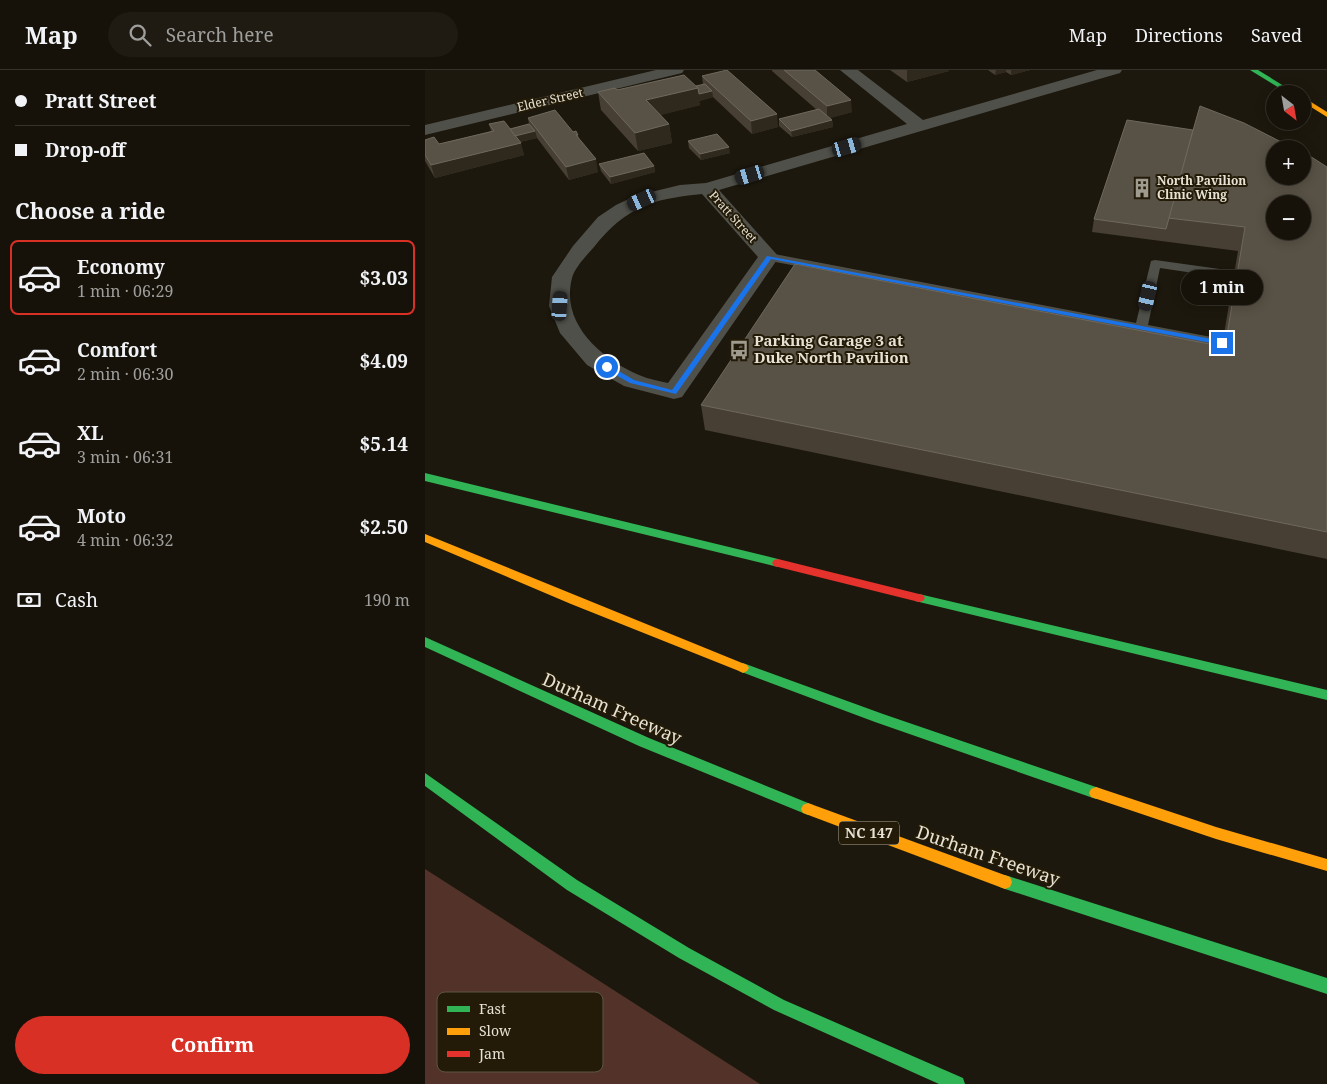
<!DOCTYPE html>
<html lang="en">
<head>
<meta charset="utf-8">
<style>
  :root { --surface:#16120a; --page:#1f1b13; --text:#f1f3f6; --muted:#9e9e9c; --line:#35322b; --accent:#d93025 }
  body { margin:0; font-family:"Noto Serif",serif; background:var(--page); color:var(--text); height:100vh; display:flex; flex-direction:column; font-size:19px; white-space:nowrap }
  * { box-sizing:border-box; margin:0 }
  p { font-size:16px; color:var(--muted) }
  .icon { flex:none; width:28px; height:28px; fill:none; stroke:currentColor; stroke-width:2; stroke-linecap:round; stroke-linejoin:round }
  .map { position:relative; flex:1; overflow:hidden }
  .panel { display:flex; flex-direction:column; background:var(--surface); width:425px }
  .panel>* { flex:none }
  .top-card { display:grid; align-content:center; height:110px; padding:0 15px; background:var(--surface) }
  .needle { width:32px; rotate:149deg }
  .fabs { position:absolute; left:841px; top:15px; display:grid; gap:10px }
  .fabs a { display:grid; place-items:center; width:45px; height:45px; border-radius:50%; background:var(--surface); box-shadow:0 2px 12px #0003,0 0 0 1px var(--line); font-size:25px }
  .end { position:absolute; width:22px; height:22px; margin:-11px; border:6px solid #1a73e8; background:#fff; box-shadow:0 0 0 2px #fff }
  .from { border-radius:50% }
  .bubble { position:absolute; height:35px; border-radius:18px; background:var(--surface); box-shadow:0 2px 12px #0003,0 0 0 1px var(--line); font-size:16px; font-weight:700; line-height:35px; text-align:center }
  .car { position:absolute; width:15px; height:30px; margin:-15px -8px; border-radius:6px; box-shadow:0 0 4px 1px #0007; background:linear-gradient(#222 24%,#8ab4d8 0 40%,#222 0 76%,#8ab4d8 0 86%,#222 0) }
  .top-card b { display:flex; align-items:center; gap:18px; height:48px; font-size:19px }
  .top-card b+b { border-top:1px solid var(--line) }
  .top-card i { width:12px; height:12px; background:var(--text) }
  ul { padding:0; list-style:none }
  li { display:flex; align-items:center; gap:15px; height:75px; margin:0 10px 8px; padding:0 5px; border:2px solid transparent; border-radius:8px }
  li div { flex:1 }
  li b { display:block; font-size:19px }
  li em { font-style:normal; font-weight:700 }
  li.active { border-color:var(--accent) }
  li>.icon { width:45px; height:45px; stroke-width:1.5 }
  h2 { padding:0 15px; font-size:22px; line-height:60px }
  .pay { display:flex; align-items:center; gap:12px; height:55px; padding:0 15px; font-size:19px }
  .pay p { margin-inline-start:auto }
  .button { display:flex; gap:10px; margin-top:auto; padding:10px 15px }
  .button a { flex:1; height:58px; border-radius:30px; background:var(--accent); color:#fff; font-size:20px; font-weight:700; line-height:58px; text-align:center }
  header { display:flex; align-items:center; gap:30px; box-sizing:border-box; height:70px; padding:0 25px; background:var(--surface); border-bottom:1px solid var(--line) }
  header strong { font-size:24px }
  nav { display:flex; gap:28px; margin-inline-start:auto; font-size:18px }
  .search { width:350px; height:45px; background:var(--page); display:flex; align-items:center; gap:12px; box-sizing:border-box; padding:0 18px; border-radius:28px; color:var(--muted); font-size:19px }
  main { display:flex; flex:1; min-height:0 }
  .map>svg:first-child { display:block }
  .green { fill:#533329 }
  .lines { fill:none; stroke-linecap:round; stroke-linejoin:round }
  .lane { fill:#50504a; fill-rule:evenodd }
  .street { fill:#50504a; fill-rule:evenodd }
  .fast { fill:#30b455; fill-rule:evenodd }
  .slow { fill:#ff9f0a; fill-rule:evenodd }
  .jam { fill:#e5322d; fill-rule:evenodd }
  .wall { fill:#473f34 }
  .shaded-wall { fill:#2f281d }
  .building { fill:#585145; stroke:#6f685c; fill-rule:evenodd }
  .route { fill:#1a73e8 }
  .labels { text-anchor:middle; stroke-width:4; stroke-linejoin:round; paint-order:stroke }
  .far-street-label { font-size:12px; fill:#e7e2d5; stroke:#231b07 }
  .far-poi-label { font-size:12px; font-weight:bold; fill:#e7e2d5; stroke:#231b07; text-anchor:start }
  .shield { fill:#231b07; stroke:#aca697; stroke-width:1 }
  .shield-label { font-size:14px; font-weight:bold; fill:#e7e2d5 }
  .poi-label { font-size:15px; font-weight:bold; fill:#e7e2d5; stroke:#231b07; text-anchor:start }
  .near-street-label { font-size:18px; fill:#e7e2d5; stroke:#231b07 }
  .key { fill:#231b07; stroke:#5e5745; stroke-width:1 }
  .key-label { font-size:14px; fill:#e7e2d5 }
</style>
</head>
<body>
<header>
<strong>Map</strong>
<div class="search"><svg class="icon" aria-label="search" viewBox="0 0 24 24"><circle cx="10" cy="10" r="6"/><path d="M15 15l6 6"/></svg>Search here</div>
<nav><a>Map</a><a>Directions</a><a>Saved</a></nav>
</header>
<main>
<section class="panel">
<div class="top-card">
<b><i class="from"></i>Pratt Street</b>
<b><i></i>Drop-off</b>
</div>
<h2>Choose a ride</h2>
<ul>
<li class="active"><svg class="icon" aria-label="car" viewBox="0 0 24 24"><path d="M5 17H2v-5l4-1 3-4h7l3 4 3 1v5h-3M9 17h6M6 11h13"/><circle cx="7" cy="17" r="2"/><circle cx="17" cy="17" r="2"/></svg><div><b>Economy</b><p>1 min · 06:29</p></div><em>$3.03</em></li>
<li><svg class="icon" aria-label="car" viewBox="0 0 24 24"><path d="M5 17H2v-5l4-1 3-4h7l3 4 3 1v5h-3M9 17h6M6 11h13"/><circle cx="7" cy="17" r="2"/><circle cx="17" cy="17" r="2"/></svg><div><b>Comfort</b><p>2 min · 06:30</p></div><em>$4.09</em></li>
<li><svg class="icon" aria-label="car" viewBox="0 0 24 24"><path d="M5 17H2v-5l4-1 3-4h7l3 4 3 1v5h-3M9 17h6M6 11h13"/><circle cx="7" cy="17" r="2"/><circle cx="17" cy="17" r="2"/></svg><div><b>XL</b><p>3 min · 06:31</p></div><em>$5.14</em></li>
<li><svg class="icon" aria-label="car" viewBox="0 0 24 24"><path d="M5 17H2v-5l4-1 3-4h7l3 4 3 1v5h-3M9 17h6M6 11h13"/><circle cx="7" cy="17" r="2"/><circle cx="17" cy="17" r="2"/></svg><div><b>Moto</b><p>4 min · 06:32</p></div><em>$2.50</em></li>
</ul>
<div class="pay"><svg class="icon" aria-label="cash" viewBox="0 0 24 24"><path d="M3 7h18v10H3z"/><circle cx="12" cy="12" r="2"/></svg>Cash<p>190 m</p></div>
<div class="button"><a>Confirm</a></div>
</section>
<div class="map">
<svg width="902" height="1014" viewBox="0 0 902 1014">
  <rect width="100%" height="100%" fill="#1d180d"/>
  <!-- green -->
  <path class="green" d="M0,799L335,1014H0Z"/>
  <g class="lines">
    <!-- lane -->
    <path class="lane" d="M344,183L711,253L726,191L730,190L809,201L815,205L809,209L735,198L723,255L802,270L804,273L797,277L722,263L719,271L714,272L707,268L709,260L340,190L338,187Z"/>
    <!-- street -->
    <g class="street">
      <path d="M231,0H259L257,3L0,65V55Z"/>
      <path d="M415,0H433L498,50L672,0H697L695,3L294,120L354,187L257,327L249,329L199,316L162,295L135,263L124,236L127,207L148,176L173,147L191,135L210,126L255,115L281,113L482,54ZM277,124L333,187L243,313C234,311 223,309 214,305C177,289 135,254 147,208C150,197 162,185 169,177C184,158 199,144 222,135C239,128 259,126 277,124Z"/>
    </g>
    <!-- fast -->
    <g class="fast">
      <path d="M825,0H833L872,24H864Z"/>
      <path d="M0,403L353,489L359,493L353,497L0,411Z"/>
      <path d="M494,524L902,620V630L490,531L488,528L490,525Z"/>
      <path d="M0,567L224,668L388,735L390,739L388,743L383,745L214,676L0,577Z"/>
      <path d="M318,593L458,644L671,717L676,719L678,723L676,727L671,729L450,652L314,601L312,598L314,595Z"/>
      <path d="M0,703L152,810L264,878L359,930L538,1008L540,1014H514L349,940L254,888L142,820L0,716Z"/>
      <path d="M580,805L902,908V924L580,819L575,817L573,812L575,807Z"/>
    </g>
    <!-- slow -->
    <g class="slow">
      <path d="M878,27L902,42V47L878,32Z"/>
      <path d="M0,464L322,595L324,598L322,601L318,603L314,601L146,534L0,472Z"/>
      <path d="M671,717L791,757L902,789V801L791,769L666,727L664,723L666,719Z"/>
      <path d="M383,733L585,807L587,812L585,817L580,819L378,743L376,739L378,735Z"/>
    </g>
    <!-- jam -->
    <path class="jam" d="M353,489L494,524L498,525L500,528L498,531L494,532L349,496L347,493L349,490Z"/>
  </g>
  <!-- wall -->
  <g class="wall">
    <path d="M347,0H390L427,42L405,48L407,50L408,57L367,67L354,56V49L392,40L347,1Z"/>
    <path d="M465,0H524V1L482,12Z"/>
    <path d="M563,0H605L586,5L581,2L570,5Z"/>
    <path d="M277,6L353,57L327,64L288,27L274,31L275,35L235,45L244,54L247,73L213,81L176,40L173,22L271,16L278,15Z"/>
    <path d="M103,48L148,62L153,65L154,69L173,102L144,110L112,68L95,72L99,85L10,108L0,91V70L14,74L66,61L64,54L85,59L104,54Z"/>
    <path d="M263,71L305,83L276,90L264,78Z"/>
    <path d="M174,94L229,96L230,102L186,114L176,101Z"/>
    <path d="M902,97V489L280,360L276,335L797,276L813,181L667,162L669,149Z"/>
  </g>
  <!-- shaded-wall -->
  <g class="shaded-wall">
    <path d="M482,0H524V1L482,12Z"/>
    <path d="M571,0H581V2L570,5Z"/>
    <path d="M586,0H605L586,5Z"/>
    <path d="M273,18L287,21L288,27L274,31L275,35L224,48L221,30Z"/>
    <path d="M426,30L427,42L402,49V36Z"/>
    <path d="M352,44L353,57L327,64L326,51Z"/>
    <path d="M407,50L408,57L367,67L366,61Z"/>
    <path d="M244,54L247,73L213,81L210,63Z"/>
    <path d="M110,61L112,68L90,73L88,66Z"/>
    <path d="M96,73L99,85L10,108L6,95Z"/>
    <path d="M304,77L305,83L276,90L275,84Z"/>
    <path d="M171,89L173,102L144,110L141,97Z"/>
    <path d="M229,96L230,102L186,114L185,107Z"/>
  </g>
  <!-- building -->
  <g class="building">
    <path d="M302,0L352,44L326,51L277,6Z"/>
    <path d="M359,0H390L426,30L402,36Z"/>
    <path d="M259,5L273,18L221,30L244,54L210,63L173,22L190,18L192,20Z"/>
    <path d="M280,14L287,21L274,24L273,18L271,16Z"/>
    <path d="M775,36L819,53L870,79H850V106H878V83L888,88L902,97V462L276,335L370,194L800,277L820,157L743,148ZM850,134H878V161H850Z"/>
    <path d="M394,39L407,50L366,61L354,49Z"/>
    <path d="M130,40L148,62L151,61L153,65H151L171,89L141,97L103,48Z"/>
    <path d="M702,50L768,60L741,159L669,149Z"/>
    <path d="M79,51L96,73L6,95L0,85V70L9,67L14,74L69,61L64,54Z"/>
    <path d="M104,54L110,61L90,66L85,59Z"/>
    <path d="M292,64L304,77L275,84L263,71Z"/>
    <path d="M219,83L229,96L185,107L174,94Z"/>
  </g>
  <!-- route -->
  <path class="route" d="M342,186L797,271L800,273L797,275L346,189L251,324L205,313L180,299V296H185L209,310L247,320Z"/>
  <!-- icons -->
  <defs>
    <symbol id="building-bare" viewBox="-9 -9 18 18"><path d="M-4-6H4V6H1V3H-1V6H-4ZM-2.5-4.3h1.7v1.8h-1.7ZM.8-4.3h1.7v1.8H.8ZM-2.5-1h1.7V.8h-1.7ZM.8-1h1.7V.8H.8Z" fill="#a09b8f" stroke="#231b07" stroke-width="2.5" paint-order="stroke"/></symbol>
    <symbol id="bus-bare" viewBox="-9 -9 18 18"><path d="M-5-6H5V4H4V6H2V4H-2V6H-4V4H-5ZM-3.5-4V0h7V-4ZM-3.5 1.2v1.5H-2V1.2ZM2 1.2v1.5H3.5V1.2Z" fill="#a09b8f" stroke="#231b07" stroke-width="2.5" paint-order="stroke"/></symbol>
  </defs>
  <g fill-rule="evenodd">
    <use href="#building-bare" x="703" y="104" width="28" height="28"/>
    <use href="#bus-bare" x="300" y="266" width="28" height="28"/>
  </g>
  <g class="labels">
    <!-- far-street labels -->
    <g class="far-street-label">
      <text transform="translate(125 30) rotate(-13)" y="4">Elder Street</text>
      <text transform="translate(308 147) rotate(48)" y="4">Pratt Street</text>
    </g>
    <!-- far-poi labels -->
    <g class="far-poi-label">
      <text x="732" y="115">North Pavilion<tspan x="732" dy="14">Clinic Wing</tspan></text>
    </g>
    <!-- shield labels -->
    <rect class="shield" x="414" y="751.5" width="60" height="23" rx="4"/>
    <g class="shield-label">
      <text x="444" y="768">NC 147</text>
    </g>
    <!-- poi labels -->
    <g class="poi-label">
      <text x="329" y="276">Parking Garage 3 at<tspan x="329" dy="17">Duke North Pavilion</tspan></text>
    </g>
    <!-- near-street labels -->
    <g class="near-street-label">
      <text transform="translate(187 639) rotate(24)" y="6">Durham Freeway</text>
      <text transform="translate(563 786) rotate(19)" y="6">Durham Freeway</text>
    </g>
  </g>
  <!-- legend -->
  <rect x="12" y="922" width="166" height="80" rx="8" class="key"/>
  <rect x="22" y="936" width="23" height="6" fill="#30b455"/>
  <rect x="22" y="958" width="23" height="7" fill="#ff9f0a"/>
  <rect x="22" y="981" width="23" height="6" fill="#e5322d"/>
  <g class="key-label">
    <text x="54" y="944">Fast</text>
    <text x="54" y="966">Slow</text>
    <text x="54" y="989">Jam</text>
  </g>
</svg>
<div class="fabs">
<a><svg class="needle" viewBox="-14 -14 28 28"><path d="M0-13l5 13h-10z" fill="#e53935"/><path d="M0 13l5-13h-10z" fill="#9e9e9c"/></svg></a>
<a>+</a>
<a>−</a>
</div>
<i class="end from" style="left:182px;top:297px"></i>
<i class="end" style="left:797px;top:273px"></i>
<div class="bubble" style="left:756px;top:200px;width:82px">1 min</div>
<i class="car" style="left:422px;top:77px;rotate:74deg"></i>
<i class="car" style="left:325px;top:105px;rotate:253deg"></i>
<i class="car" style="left:217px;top:130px;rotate:245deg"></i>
<i class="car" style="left:723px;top:226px;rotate:193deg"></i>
<i class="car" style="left:135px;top:236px;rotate:4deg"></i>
</div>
</main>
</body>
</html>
